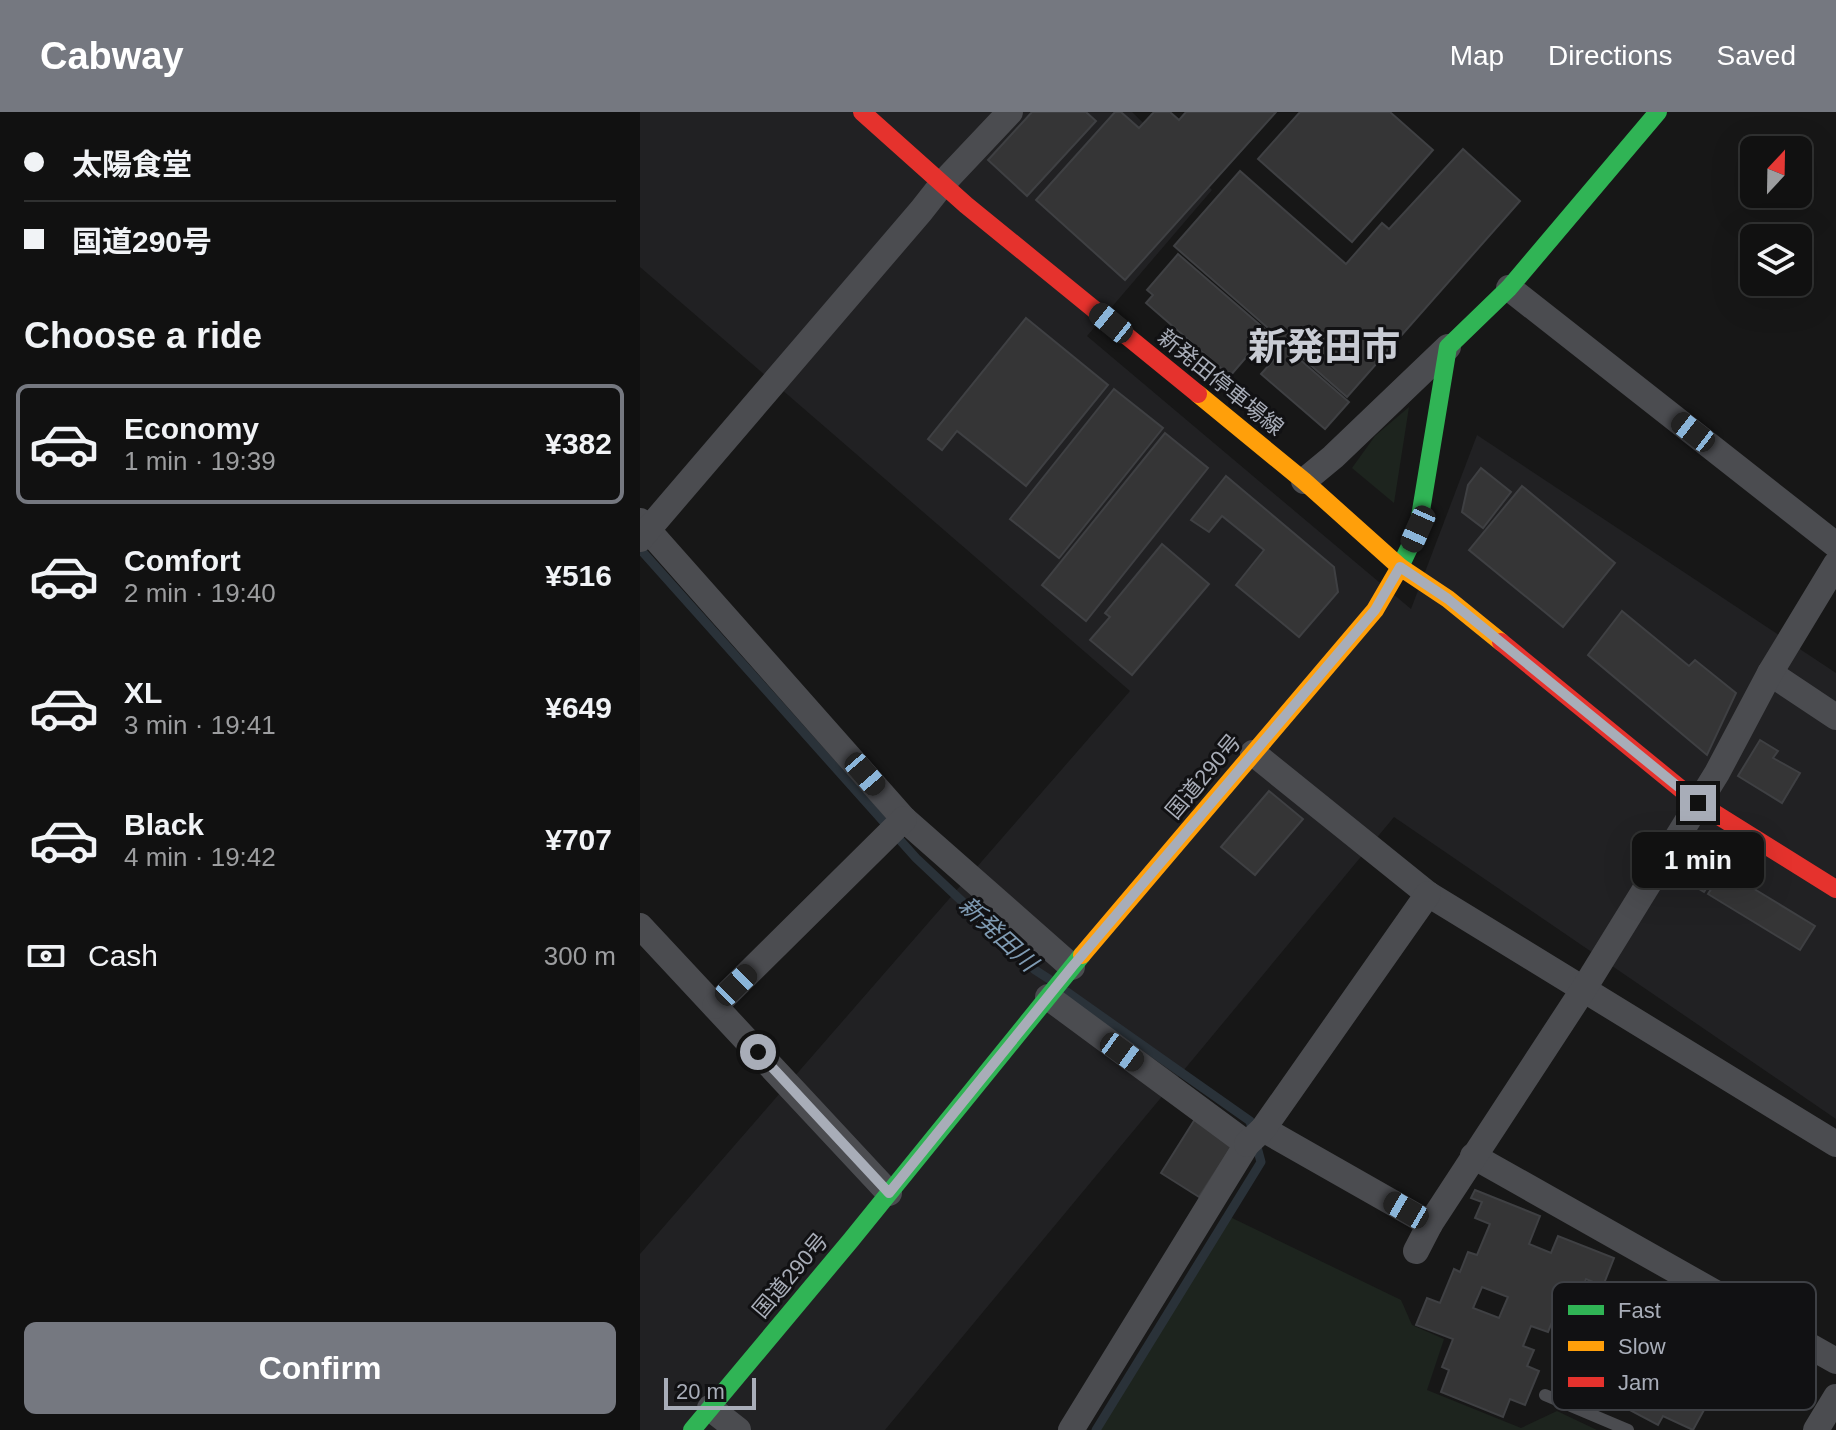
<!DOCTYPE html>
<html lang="en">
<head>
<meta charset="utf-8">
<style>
  :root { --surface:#111; --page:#1a1a1a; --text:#f1f3f6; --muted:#9c9d9f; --line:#303131; --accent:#757880 }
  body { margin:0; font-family:Arial,"Noto Sans JP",sans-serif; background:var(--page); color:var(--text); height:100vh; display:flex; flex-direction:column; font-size:30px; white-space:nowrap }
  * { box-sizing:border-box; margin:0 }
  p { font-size:26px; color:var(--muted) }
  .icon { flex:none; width:44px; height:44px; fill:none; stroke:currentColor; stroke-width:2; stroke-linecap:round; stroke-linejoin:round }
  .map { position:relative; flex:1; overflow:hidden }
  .sheet { display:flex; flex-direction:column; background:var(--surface); width:640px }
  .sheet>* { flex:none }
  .banner { display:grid; align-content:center; height:176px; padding:0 24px; background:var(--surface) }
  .needle { width:52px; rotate:22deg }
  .buttons { position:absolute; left:1100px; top:24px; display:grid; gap:16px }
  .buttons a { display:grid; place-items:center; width:72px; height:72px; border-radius:12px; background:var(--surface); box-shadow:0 8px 32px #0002,0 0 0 2px var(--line); font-size:40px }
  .scale { position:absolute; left:24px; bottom:20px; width:92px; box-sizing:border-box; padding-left:8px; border:4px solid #a8adb8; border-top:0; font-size:22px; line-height:28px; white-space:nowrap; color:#a8adb8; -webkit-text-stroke:6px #111113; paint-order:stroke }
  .end { position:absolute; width:36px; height:36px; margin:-18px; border:10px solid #a8adb8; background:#111; box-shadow:0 0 0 4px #111 }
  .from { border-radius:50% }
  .bubble { position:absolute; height:56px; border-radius:12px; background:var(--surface); box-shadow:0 8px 32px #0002,0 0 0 2px var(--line); font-size:26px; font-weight:700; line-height:56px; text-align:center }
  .car { position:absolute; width:24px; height:48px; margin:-24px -12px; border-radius:10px; box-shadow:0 0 6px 2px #0007; background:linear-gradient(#222 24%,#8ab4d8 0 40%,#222 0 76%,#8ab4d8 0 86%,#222 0) }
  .banner b { display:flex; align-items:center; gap:28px; height:76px; font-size:30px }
  .banner b+b { border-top:2px solid var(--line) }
  .banner i { width:20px; height:20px; background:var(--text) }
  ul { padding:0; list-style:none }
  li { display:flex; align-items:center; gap:24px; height:120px; margin:0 16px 12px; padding:0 8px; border:4px solid transparent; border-radius:12px }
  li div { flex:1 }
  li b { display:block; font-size:30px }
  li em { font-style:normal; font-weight:700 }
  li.active { border-color:var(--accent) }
  li>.icon { width:72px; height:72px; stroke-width:1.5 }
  h2 { padding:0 24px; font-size:36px; line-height:96px }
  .pay { display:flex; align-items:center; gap:20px; height:88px; padding:0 24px; font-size:30px }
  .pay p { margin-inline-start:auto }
  .primary-button { display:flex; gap:16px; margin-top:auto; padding:16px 24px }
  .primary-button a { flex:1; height:92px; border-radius:12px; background:var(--accent); color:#fff; font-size:32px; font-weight:700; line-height:92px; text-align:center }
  header { display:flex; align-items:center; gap:48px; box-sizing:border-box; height:112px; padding:0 40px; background:var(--accent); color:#fff }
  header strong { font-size:38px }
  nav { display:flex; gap:44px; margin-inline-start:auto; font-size:28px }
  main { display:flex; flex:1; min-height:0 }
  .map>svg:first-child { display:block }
  .built { fill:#212123 }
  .green { fill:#1d241e }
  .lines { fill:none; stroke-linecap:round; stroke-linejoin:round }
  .stream { stroke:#2a3239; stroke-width:9 }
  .building { fill:#353536; stroke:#3f4043; stroke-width:2; fill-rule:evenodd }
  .lane { stroke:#4b4c50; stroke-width:12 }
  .street { stroke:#4b4c50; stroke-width:26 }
  .fast { stroke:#30b455; stroke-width:18 }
  .slow { stroke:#ff9f0a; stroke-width:18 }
  .jam { stroke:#e5322d; stroke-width:18 }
  .route { stroke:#a8adb8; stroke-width:10 }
  .labels { text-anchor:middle; stroke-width:6; stroke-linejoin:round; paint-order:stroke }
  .street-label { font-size:22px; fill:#a8adb8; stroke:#111113 }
  .water-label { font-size:24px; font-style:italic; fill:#7f9bb3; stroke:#111113 }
  .town-label { font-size:38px; font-weight:bold; fill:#c9ccd4; stroke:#111113 }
  .key { fill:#111113; stroke:#3e4045; stroke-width:2 }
  .key-label { font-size:22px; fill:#a8adb8 }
</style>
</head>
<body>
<header>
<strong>Cabway</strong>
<nav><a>Map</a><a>Directions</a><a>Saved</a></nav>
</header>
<main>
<section class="sheet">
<div class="banner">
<b><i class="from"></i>太陽食堂</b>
<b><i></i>国道290号</b>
</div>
<h2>Choose a ride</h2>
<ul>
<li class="active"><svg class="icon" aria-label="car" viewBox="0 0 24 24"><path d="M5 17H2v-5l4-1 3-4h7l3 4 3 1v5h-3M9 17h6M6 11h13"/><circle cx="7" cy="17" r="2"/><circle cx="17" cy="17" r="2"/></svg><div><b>Economy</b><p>1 min · 19:39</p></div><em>¥382</em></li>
<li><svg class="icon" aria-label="car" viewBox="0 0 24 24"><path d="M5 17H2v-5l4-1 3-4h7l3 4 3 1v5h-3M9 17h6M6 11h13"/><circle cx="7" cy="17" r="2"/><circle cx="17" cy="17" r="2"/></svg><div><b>Comfort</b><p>2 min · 19:40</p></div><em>¥516</em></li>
<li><svg class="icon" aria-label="car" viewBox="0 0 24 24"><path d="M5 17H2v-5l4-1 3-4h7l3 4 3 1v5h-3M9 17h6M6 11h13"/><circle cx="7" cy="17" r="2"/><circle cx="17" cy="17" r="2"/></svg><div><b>XL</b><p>3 min · 19:41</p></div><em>¥649</em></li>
<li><svg class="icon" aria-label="car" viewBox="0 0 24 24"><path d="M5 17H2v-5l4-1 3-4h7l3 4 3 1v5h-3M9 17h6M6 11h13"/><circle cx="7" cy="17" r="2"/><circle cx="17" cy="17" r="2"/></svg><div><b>Black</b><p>4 min · 19:42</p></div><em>¥707</em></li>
</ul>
<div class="pay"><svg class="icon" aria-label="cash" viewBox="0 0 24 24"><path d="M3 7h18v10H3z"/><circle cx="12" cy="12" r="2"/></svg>Cash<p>300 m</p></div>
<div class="primary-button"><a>Confirm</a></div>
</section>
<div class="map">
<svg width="1196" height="1318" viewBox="0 0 1196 1318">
  <rect width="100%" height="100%" fill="#171717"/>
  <!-- built -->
  <path class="built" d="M0,0H492L572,78L447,224L771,497L837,323L1196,561V1007L754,705L245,1318H0V1142L490,579L0,155Z"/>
  <!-- green -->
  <g class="green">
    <path d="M769,295L754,391L712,356L735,324Z"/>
    <path d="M588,1104L761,1188L772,1213L804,1227L787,1278L881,1316L917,1299L957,1318H456Z"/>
  </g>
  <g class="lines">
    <!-- stream -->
    <g class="stream">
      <path d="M0,437L276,746L395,858L409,867"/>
      <path d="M427,880L610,1009L621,1050L456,1318"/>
    </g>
  </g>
  <!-- building -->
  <g class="building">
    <path d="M392,0H446L456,9L387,84L348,48Z"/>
    <path d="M475,0H481L499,16L514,0H530L539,8L546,0H636L485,168L396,88Z"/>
    <path d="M660,0H750L793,38L712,130L618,47Z"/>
    <path d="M823,37L880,89L707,285L534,134L600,59L706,152L742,111L749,117Z"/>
    <path d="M538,142L709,290L685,317L621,262L638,243L621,228L590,264L506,191L513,183L507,178Z"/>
    <path d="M386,206L468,273L386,374L317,319L302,338L288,327Z"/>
    <path d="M474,277L523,316L419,446L370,407Z"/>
    <path d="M525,321L568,356L446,509L402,473Z"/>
    <path d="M841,356L871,380L843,416L822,400L828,373Z"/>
    <path d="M586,364L694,455L698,480L659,525L596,473L624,438L582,404L569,420L551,408Z"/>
    <path d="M882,374L975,451L923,515L829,438Z"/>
    <path d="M522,432L569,472L492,563L450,528L470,505L465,501Z"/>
    <path d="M982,499L1049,554L1055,548L1096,581L1067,643L948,543Z"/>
    <path d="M1120,628L1138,639L1133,646L1160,661L1142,691L1098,664Z"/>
    <path d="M629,679L663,707L615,763L581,735Z"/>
    <path d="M1055,740L1080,756L1064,780L1039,765Z"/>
    <path d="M1083,758L1175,814L1160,838L1068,782Z"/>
    <path d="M555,1007L594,1031L559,1085L521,1061Z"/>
    <path d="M835,1078L900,1104L889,1132L911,1141L918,1124L974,1146L963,1174L946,1167L936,1192L922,1186L908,1220L891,1214L883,1234L894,1238L887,1254L899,1259L885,1293L870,1287L863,1305L801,1280L809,1258L802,1255L813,1227L776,1213L787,1186L800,1191L814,1157L820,1160L828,1140L837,1143L850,1112L835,1106L842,1090L831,1086ZM842,1175L868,1185L859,1206L833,1196Z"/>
    <path d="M979,1226L1075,1278L1053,1318L1023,1304L1018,1313L952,1278Z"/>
  </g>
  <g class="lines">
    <!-- lane -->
    <path class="lane" d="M905,1283L988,1318"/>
    <!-- street -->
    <g class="street">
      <path d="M869,176L1196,433"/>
      <path d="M664,369L693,345L808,235"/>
      <path d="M0,409L264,707L432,855"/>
      <path d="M0,427L281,99L303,71L370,0"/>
      <path d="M1130,561L1196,605"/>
      <path d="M613,641L788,782L1196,1032"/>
      <path d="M0,814L249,1081"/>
      <path d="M408,885L607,1032L431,1318"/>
      <path d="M75,894L264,707"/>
      <path d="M623,1017L790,1112"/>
      <path d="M607,1032L623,1017L788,782"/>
      <path d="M833,1044L1196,1249"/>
      <path d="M776,1139L790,1112L943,878L1077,661L1130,561L1196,452"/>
      <path d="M70,1296L98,1318"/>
      <path d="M1176,1318L1196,1285"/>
    </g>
    <!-- fast -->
    <g class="fast">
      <path d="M760,455L778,417L808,235L869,176L1018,0"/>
      <path d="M52,1318L211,1128L442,843"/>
    </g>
    <!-- slow -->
    <g class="slow">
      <path d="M558,282L664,369L760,455"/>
      <path d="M442,843L735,498L760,455L808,487L861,530"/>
    </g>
    <!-- jam -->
    <g class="jam">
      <path d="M222,0L326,93L558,282"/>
      <path d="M861,530L1058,691L1196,777"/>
    </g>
  </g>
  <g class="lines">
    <!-- route -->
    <path class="route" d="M118,940L249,1081L432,855L735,498L760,455L808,487L1058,691"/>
  </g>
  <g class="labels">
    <!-- street labels -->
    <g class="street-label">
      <text transform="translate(581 270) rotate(39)" y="8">新発田停車場線</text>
      <text transform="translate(563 664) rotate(-50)" y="8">国道290号</text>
      <text transform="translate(150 1163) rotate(-50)" y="8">国道290号</text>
    </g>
    <!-- water labels -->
    <g class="water-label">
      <text transform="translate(358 822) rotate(43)" y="8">新発田川</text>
    </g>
    <!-- town labels -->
    <g class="town-label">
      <text x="684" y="248">新発田市</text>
    </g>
  </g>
  <!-- legend -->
  <rect x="912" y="1170" width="264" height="128" rx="12" class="key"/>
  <rect x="928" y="1193" width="36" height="10" fill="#30b455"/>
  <rect x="928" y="1229" width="36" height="10" fill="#ff9f0a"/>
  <rect x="928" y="1265" width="36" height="10" fill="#e5322d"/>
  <g class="key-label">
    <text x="978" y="1206">Fast</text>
    <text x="978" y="1242">Slow</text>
    <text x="978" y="1278">Jam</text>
  </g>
</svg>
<div class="buttons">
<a><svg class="needle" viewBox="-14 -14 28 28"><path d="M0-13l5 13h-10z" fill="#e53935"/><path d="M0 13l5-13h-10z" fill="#9c9d9f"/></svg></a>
<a><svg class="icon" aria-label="layers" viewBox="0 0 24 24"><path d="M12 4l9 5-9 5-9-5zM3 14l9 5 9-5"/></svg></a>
</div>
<div class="scale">20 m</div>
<i class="end from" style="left:118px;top:940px"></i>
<i class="end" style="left:1058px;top:691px"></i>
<div class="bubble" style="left:992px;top:720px;width:132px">1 min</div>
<i class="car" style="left:471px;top:211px;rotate:309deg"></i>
<i class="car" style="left:1053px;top:320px;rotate:308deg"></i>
<i class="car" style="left:778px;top:417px;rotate:204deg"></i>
<i class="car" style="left:225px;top:662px;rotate:139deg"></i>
<i class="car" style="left:96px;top:873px;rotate:46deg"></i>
<i class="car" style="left:482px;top:940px;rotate:126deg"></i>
<i class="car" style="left:766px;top:1098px;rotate:300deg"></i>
</div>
</main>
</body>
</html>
